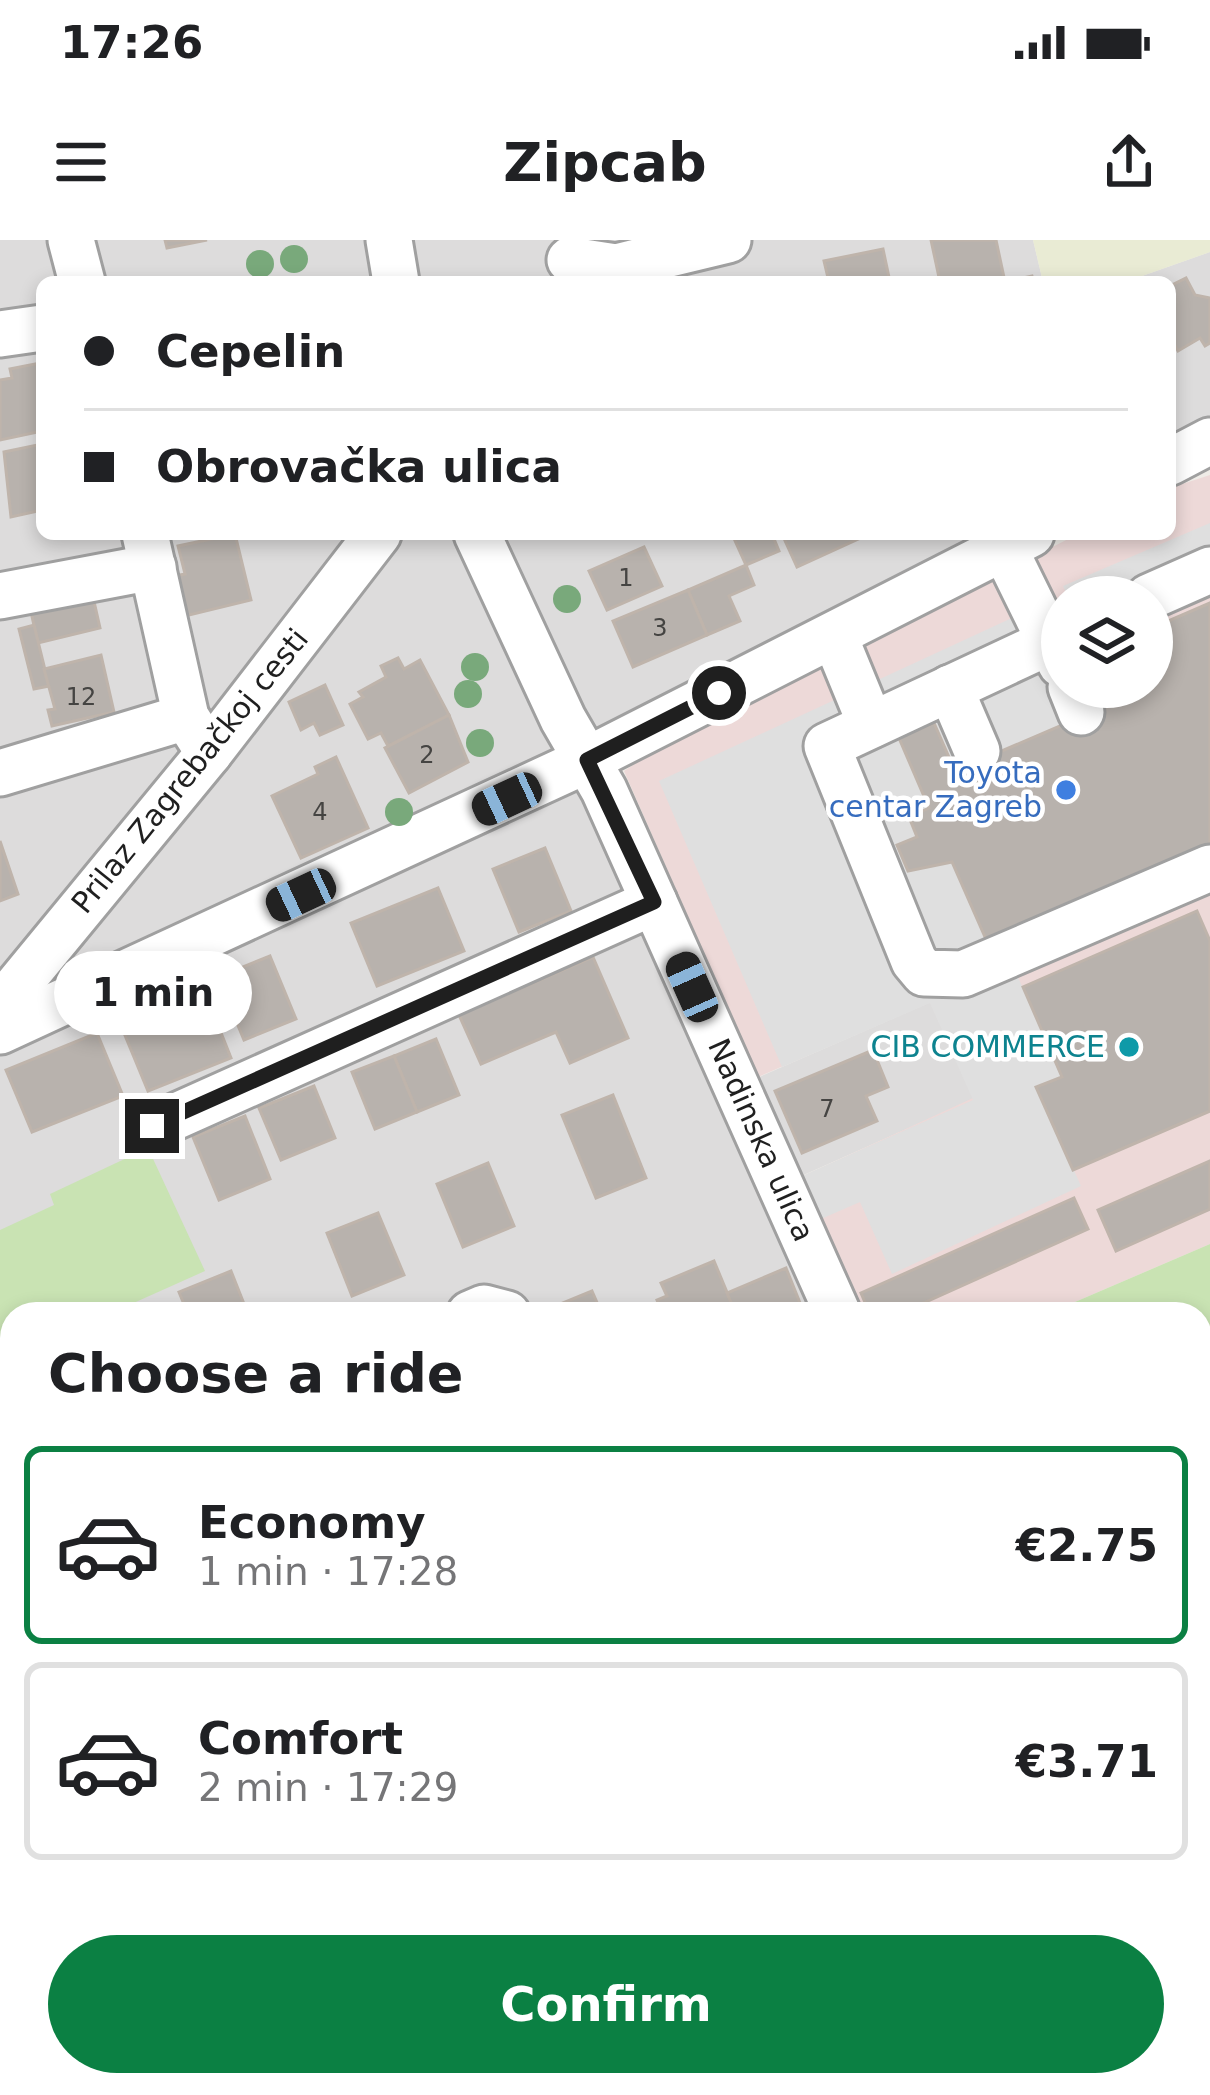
<!DOCTYPE html>
<html lang="en">
<head>
<meta charset="utf-8">
<style>
  :root { --surface:#fff; --page:#f6f6f6; --text:#202124; --muted:#757577; --line:#e0e0e0; --accent:#0b8043 }
  body { margin:0; font-family:"DejaVu Sans",sans-serif; background:var(--page); color:var(--text); height:100vh; display:flex; flex-direction:column; font-size:45px; white-space:nowrap }
  * { box-sizing:border-box; margin:0 }
  p { font-size:39px; color:var(--muted) }
  .icon { flex:none; width:66px; height:66px; fill:none; stroke:currentColor; stroke-width:2; stroke-linecap:round; stroke-linejoin:round }
  .map { position:relative; flex:1; overflow:hidden }
  .side { position:absolute; left:0px; top:1062px; width:1212px; height:795px; display:flex; flex-direction:column; background:var(--surface); border-radius:36px 36px 0 0; box-shadow:0 6px 18px #0003 }
  .side>* { flex:none }
  .top-card { position:absolute; left:36px; top:36px; width:1140px; height:264px; border-radius:18px; box-shadow:0 6px 18px #0003; display:grid; align-content:center; height:264px; padding:0 48px; background:var(--surface) }
  .buttons { position:absolute; left:1041px; top:336px; display:grid; gap:24px }
  .buttons a { display:grid; place-items:center; width:132px; height:132px; border-radius:50%; background:var(--surface); box-shadow:0 6px 18px #0003; font-size:60px }
  .end { position:absolute; width:54px; height:54px; margin:-27px; border:15px solid #1f1f1f; background:#fff; box-shadow:0 0 0 6px #fff }
  .from { border-radius:50% }
  .bubble { position:absolute; height:84px; border-radius:42px; background:var(--surface); box-shadow:0 6px 18px #0003; font-size:39px; font-weight:700; line-height:84px; text-align:center }
  .car { position:absolute; width:36px; height:72px; margin:-36px -18px; border-radius:15px; box-shadow:0 0 9px 3px #0007; background:linear-gradient(#222 24%,#8ab4d8 0 40%,#222 0 76%,#8ab4d8 0 86%,#222 0) }
  .top-card b { display:flex; align-items:center; gap:42px; height:114px; font-size:45px }
  .top-card b+b { border-top:3px solid var(--line) }
  .top-card i { width:30px; height:30px; background:var(--text) }
  ul { padding:0; list-style:none }
  li { display:flex; align-items:center; gap:36px; height:198px; margin:0 24px 18px; padding:0 24px; border:6px solid var(--line); border-radius:18px }
  li div { flex:1 }
  li b { display:block; font-size:45px }
  li em { font-style:normal; font-weight:700 }
  li.selected { border-color:var(--accent) }
  li>.icon { width:108px; height:108px; stroke-width:1.5 }
  h2 { padding:0 48px; font-size:54px; line-height:144px }
  .primary-button { display:flex; gap:24px; margin-top:auto; padding:24px 48px }
  .primary-button a { flex:1; height:138px; border-radius:72px; background:var(--accent); color:#fff; font-size:48px; font-weight:700; line-height:138px; text-align:center }
  .status { display:flex; justify-content:space-between; align-items:center; height:84px; padding:0 60px; background:var(--surface); direction:ltr }
  .status svg { height:33px; fill:currentColor }
  header { display:flex; justify-content:space-between; align-items:center; height:156px; padding:0 48px; background:var(--surface); font-size:54px; font-weight:700 }
  .map>svg:first-child { display:block }
  .residential { fill:#dddcdc }
  .commercial { fill:#edd9d8; fill-rule:evenodd }
  .farmland { fill:#e9ebd4 }
  .grass { fill:#c9e3b3 }
  .parking { fill:#dfdfdf }
  .building { fill:#b8b2ad; stroke:#bfb4ab; stroke-width:3 }
  .lines { fill:none; stroke-linecap:round; stroke-linejoin:round }
  .minor-casing { stroke:#a0a0a0; stroke-width:51 }
  .minor { stroke:#fff; stroke-width:45 }
  .tree { fill:#79a97b }
  .route { stroke:#1f1f1f; stroke-width:15 }
  .shop-dot { fill:#3f7fe0; stroke:#fff; stroke-width:4.5 }
  .culture-dot { fill:#0f9aa8; stroke:#fff; stroke-width:4.5 }
  .labels { text-anchor:middle; stroke-width:9; stroke-linejoin:round; paint-order:stroke }
  .number-label { font-size:24px; fill:#454442 }
  .street-label { font-size:30px; fill:#1f1f1f; stroke:#fff }
  .shop-label { font-size:30px; fill:#366cbe; stroke:#fff; text-anchor:end }
  .culture-label { font-size:30px; fill:#0d838f; stroke:#fff; text-anchor:end }
</style>
</head>
<body>
<div class="status"><b>17:26</b><svg viewBox="0 0 49 12"><path d="M0 12V9h3v3zM5 12V6h3v6zM10 12V3h3v9zM15 12V0h3v12zM26 1h20v11H26zM47 4h2v5h-2z"/></svg></div>
<header><svg class="icon" aria-label="menu" viewBox="0 0 24 24"><path d="M4 6h16M4 12h16M4 18h16"/></svg>Zipcab<svg class="icon" aria-label="share" viewBox="0 0 24 24"><path d="M12 15V3M7 8l5-5 5 5M5 13v7h14v-7"/></svg></header>
<div class="map">
<svg width="1210" height="1855" viewBox="0 0 1210 1855">
  <rect width="100%" height="100%" fill="#efece7"/>
  <!-- residential -->
  <g class="residential">
    <path d="M0,0H1033L1043,42H42V294H991L658,467L66,743L31,708L0,744Z"/>
    <path d="M1210,12V177L1170,200V42H1125Z"/>
    <path d="M582,540L725,852L931,762L974,859L770,950L825,1074H12V1845H907L912,1855H0V811Z"/>
    <path d="M1210,1162V1503L1200,1508V1166Z"/>
  </g>
  <!-- commercial -->
  <g class="commercial">
    <path d="M1210,235V1004L1047,1074H863L814,988L797,939L973,858L930,762L758,837L624,531L666,503L1078,294H1170V248ZM1062,357H1152V447H1062Z"/>
    <path d="M1210,1536V1780L1200,1777V1540Z"/>
    <path d="M907,1845H1033L1038,1855H912Z"/>
  </g>
  <!-- farmland -->
  <path class="farmland" d="M1033,0H1210V12L1125,42H1043Z"/>
  <!-- grass -->
  <g class="grass">
    <path d="M148,908L205,1031L109,1074H12V1118L7,1120L0,1107V990L54,965L50,954Z"/>
    <path d="M1210,1004V1162L1200,1166V1074H1047Z"/>
  </g>
  <!-- parking -->
  <g class="parking">
    <path d="M1210,283V318L1117,357H1068L1063,346Z"/>
    <path d="M1014,377L1039,437L1062,427V447H1101L1109,465L955,531L934,483L899,498L929,568L909,577L917,597L897,606L908,631L952,622L988,706L1002,701L1062,837L1037,848L1081,946L892,1034L860,962L821,979L802,936L973,860L930,763L782,827L659,541Z"/>
    <path d="M1210,1795V1855H1086L1107,1845H1200V1800Z"/>
  </g>
  <!-- building -->
  <g class="building">
    <path d="M165,0H207L167,8Z"/>
    <path d="M931,0H996L1005,42L1032,36L1034,42H940Z"/>
    <path d="M883,9L890,42H829L824,21Z"/>
    <path d="M1186,38L1195,55L1210,58V103L1205,106L1200,98L1178,111L1170,96V46Z"/>
    <path d="M40,123L42,191L0,200V140L12,138L10,129Z"/>
    <path d="M42,204V270L11,277L4,212Z"/>
    <path d="M235,294L251,360L185,376L175,336L185,334L178,306Z"/>
    <path d="M732,294H772L779,311L746,325Z"/>
    <path d="M782,294H866L867,295L797,327Z"/>
    <path d="M644,307L662,346L607,370L589,331Z"/>
    <path d="M746,325L754,345L729,356L740,381L707,395L688,350Z"/>
    <path d="M688,350L707,395L633,427L613,381Z"/>
    <path d="M93,357L100,388L38,403L31,372Z"/>
    <path d="M1210,363V611L989,706L952,622L908,631L897,605L917,597L909,577L929,568L899,498L934,483L955,531L1109,465L1101,447H1152V388Z"/>
    <path d="M34,385L49,446L34,449L19,389Z"/>
    <path d="M101,415L114,472L52,486L48,470L55,469L44,429Z"/>
    <path d="M398,418L404,429L420,420L449,475L388,506L381,493L368,499L350,464L363,457L359,452L386,437L381,426Z"/>
    <path d="M325,445L343,485L320,495L314,483L301,490L289,462Z"/>
    <path d="M449,475L468,522L409,553L385,508Z"/>
    <path d="M336,517L368,588L301,618L272,556L318,534L315,527Z"/>
    <path d="M0,601L18,654L0,661Z"/>
    <path d="M545,608L571,671L519,692L493,629Z"/>
    <path d="M438,648L464,711L377,746L351,683Z"/>
    <path d="M1197,671L1210,701V871L1073,930L1036,847L1062,837L1023,747Z"/>
    <path d="M270,716L296,779L244,800L218,737Z"/>
    <path d="M593,717L628,798L570,823L556,792L481,824L459,775Z"/>
    <path d="M206,755L231,818L148,851L122,788Z"/>
    <path d="M97,793L123,856L32,892L6,830Z"/>
    <path d="M436,799L459,855L417,872L394,816Z"/>
    <path d="M873,810L888,847L866,856L877,881L802,913L775,851Z"/>
    <path d="M394,816L417,872L375,889L352,832Z"/>
    <path d="M314,846L335,898L281,920L259,868Z"/>
    <path d="M613,855L646,938L596,958L562,875Z"/>
    <path d="M245,876L270,939L219,960L193,897Z"/>
    <path d="M1210,921V969L1116,1011L1098,970Z"/>
    <path d="M488,923L514,986L463,1007L437,944Z"/>
    <path d="M1074,958L1088,989L899,1074H870L861,1053Z"/>
    <path d="M378,973L404,1035L352,1056L327,993Z"/>
    <path d="M714,1021L736,1074H663L657,1060L667,1056L661,1043Z"/>
    <path d="M786,1028L800,1063L775,1074H736L727,1053Z"/>
    <path d="M231,1031L248,1074H188L179,1052Z"/>
    <path d="M592,1051L602,1074H550L548,1069Z"/>
    <path d="M1210,1178V1254L1200,1258V1183Z"/>
    <path d="M1209,1303L1210,1405L1200,1409V1307Z"/>
    <path d="M12,1317V1381L0,1351V1322Z"/>
    <path d="M0,1701L12,1731L0,1740Z"/>
    <path d="M12,1826V1845H53L57,1855H0V1831Z"/>
    <path d="M99,1845H129L104,1855Z"/>
    <path d="M235,1845H295L299,1855H239Z"/>
    <path d="M622,1845H680L684,1855H611Z"/>
    <path d="M924,1845H985L990,1855H928Z"/>
  </g>
  <g class="lines">
    <defs>
      <g id="minor">
        <path d="M71,0L82,42"/>
        <path d="M389,0L396,42"/>
        <path d="M570,20L616,27L728,0"/>
        <path d="M0,94L42,88"/>
        <path d="M1170,222L1210,201"/>
        <path d="M145,294L186,477L209,513"/>
        <path d="M477,294L563,479L604,550L838,1074"/>
        <path d="M1004,308L1061,424"/>
        <path d="M0,356L153,327"/>
        <path d="M1149,357L1210,330"/>
        <path d="M834,395L871,485"/>
        <path d="M1062,396L827,506L914,721L924,733L963,734L1210,628"/>
        <path d="M1071,447L1081,472"/>
        <path d="M950,448L977,511"/>
        <path d="M0,533L186,477"/>
        <path d="M0,767L209,513L378,294"/>
        <path d="M0,791L587,520L1031,294"/>
        <path d="M152,887L654,662"/>
        <path d="M470,1074L484,1068L507,1074"/>
        <path d="M0,1264L12,1259"/>
        <path d="M1200,1522L1210,1518"/>
        <path d="M1200,1594L1210,1589"/>
        <path d="M1200,1760L1210,1762"/>
        <path d="M199,1845L204,1855"/>
        <path d="M1059,1845L1063,1855"/>
        <path d="M457,1855L479,1845"/>
      </g>
    </defs>
    <!-- minor casing -->
    <use href="#minor" class="minor-casing"/>
    <!-- minor -->
    <use href="#minor" class="minor"/>
  </g>
  <!-- trees -->
  <g class="tree">
    <circle cx="294" cy="19" r="14"/>
    <circle cx="260" cy="24" r="14"/>
    <circle cx="567" cy="359" r="14"/>
    <circle cx="475" cy="427" r="14"/>
    <circle cx="468" cy="454" r="14"/>
    <circle cx="480" cy="503" r="14"/>
    <circle cx="399" cy="572" r="14"/>
  </g>
  <g class="lines">
    <!-- route -->
    <path class="route" d="M152,886L654,662L587,520L719,453"/>
  </g>
  <!-- markers -->
  <circle class="shop-dot" cx="1066" cy="550" r="12"/>
  <circle class="culture-dot" cx="1129" cy="807" r="12"/>
  <g class="labels">
    <!-- number labels -->
    <g class="number-label">
      <text x="626" y="346">1</text>
      <text x="660" y="396">3</text>
      <text x="81" y="465">12</text>
      <text x="427" y="523">2</text>
      <text x="320" y="580">4</text>
      <text x="827" y="877">7</text>
    </g>
    <!-- street labels -->
    <g class="street-label">
      <text transform="translate(190 531) rotate(-51)" y="10">Prilaz Zagrebačkoj cesti</text>
      <text transform="translate(761 900) rotate(66)" y="10">Nadinska ulica</text>
    </g>
    <!-- shop labels -->
    <g class="shop-label">
      <text x="1042" y="543">Toyota<tspan x="1042" dy="34">centar Zagreb</tspan></text>
    </g>
    <!-- culture labels -->
    <g class="culture-label">
      <text x="1105" y="817">CIB COMMERCE</text>
    </g>
  </g>
</svg>
<div class="buttons">
<a><svg class="icon" aria-label="layers" viewBox="0 0 24 24"><path d="M12 4l9 5-9 5-9-5zM3 14l9 5 9-5"/></svg></a>
</div>
<i class="end from" style="left:719px;top:453px"></i>
<i class="end" style="left:152px;top:886px"></i>
<div class="bubble" style="left:54px;top:711px;width:198px">1 min</div>
<i class="car" style="left:507px;top:559px;rotate:245deg"></i>
<i class="car" style="left:301px;top:655px;rotate:245deg"></i>
<i class="car" style="left:692px;top:747px;rotate:336deg"></i>
<div class="top-card">
<b><i class="from"></i>Cepelin</b>
<b><i></i>Obrovačka ulica</b>
</div>
<section class="side">
<h2>Choose a ride</h2>
<ul>
<li class="selected"><svg class="icon" aria-label="car" viewBox="0 0 24 24"><path d="M5 17H2v-5l4-1 3-4h7l3 4 3 1v5h-3M9 17h6M6 11h13"/><circle cx="7" cy="17" r="2"/><circle cx="17" cy="17" r="2"/></svg><div><b>Economy</b><p>1 min · 17:28</p></div><em>€2.75</em></li>
<li><svg class="icon" aria-label="car" viewBox="0 0 24 24"><path d="M5 17H2v-5l4-1 3-4h7l3 4 3 1v5h-3M9 17h6M6 11h13"/><circle cx="7" cy="17" r="2"/><circle cx="17" cy="17" r="2"/></svg><div><b>Comfort</b><p>2 min · 17:29</p></div><em>€3.71</em></li>
</ul>
<div class="primary-button"><a>Confirm</a></div>
</section>
</div>
</body>
</html>
